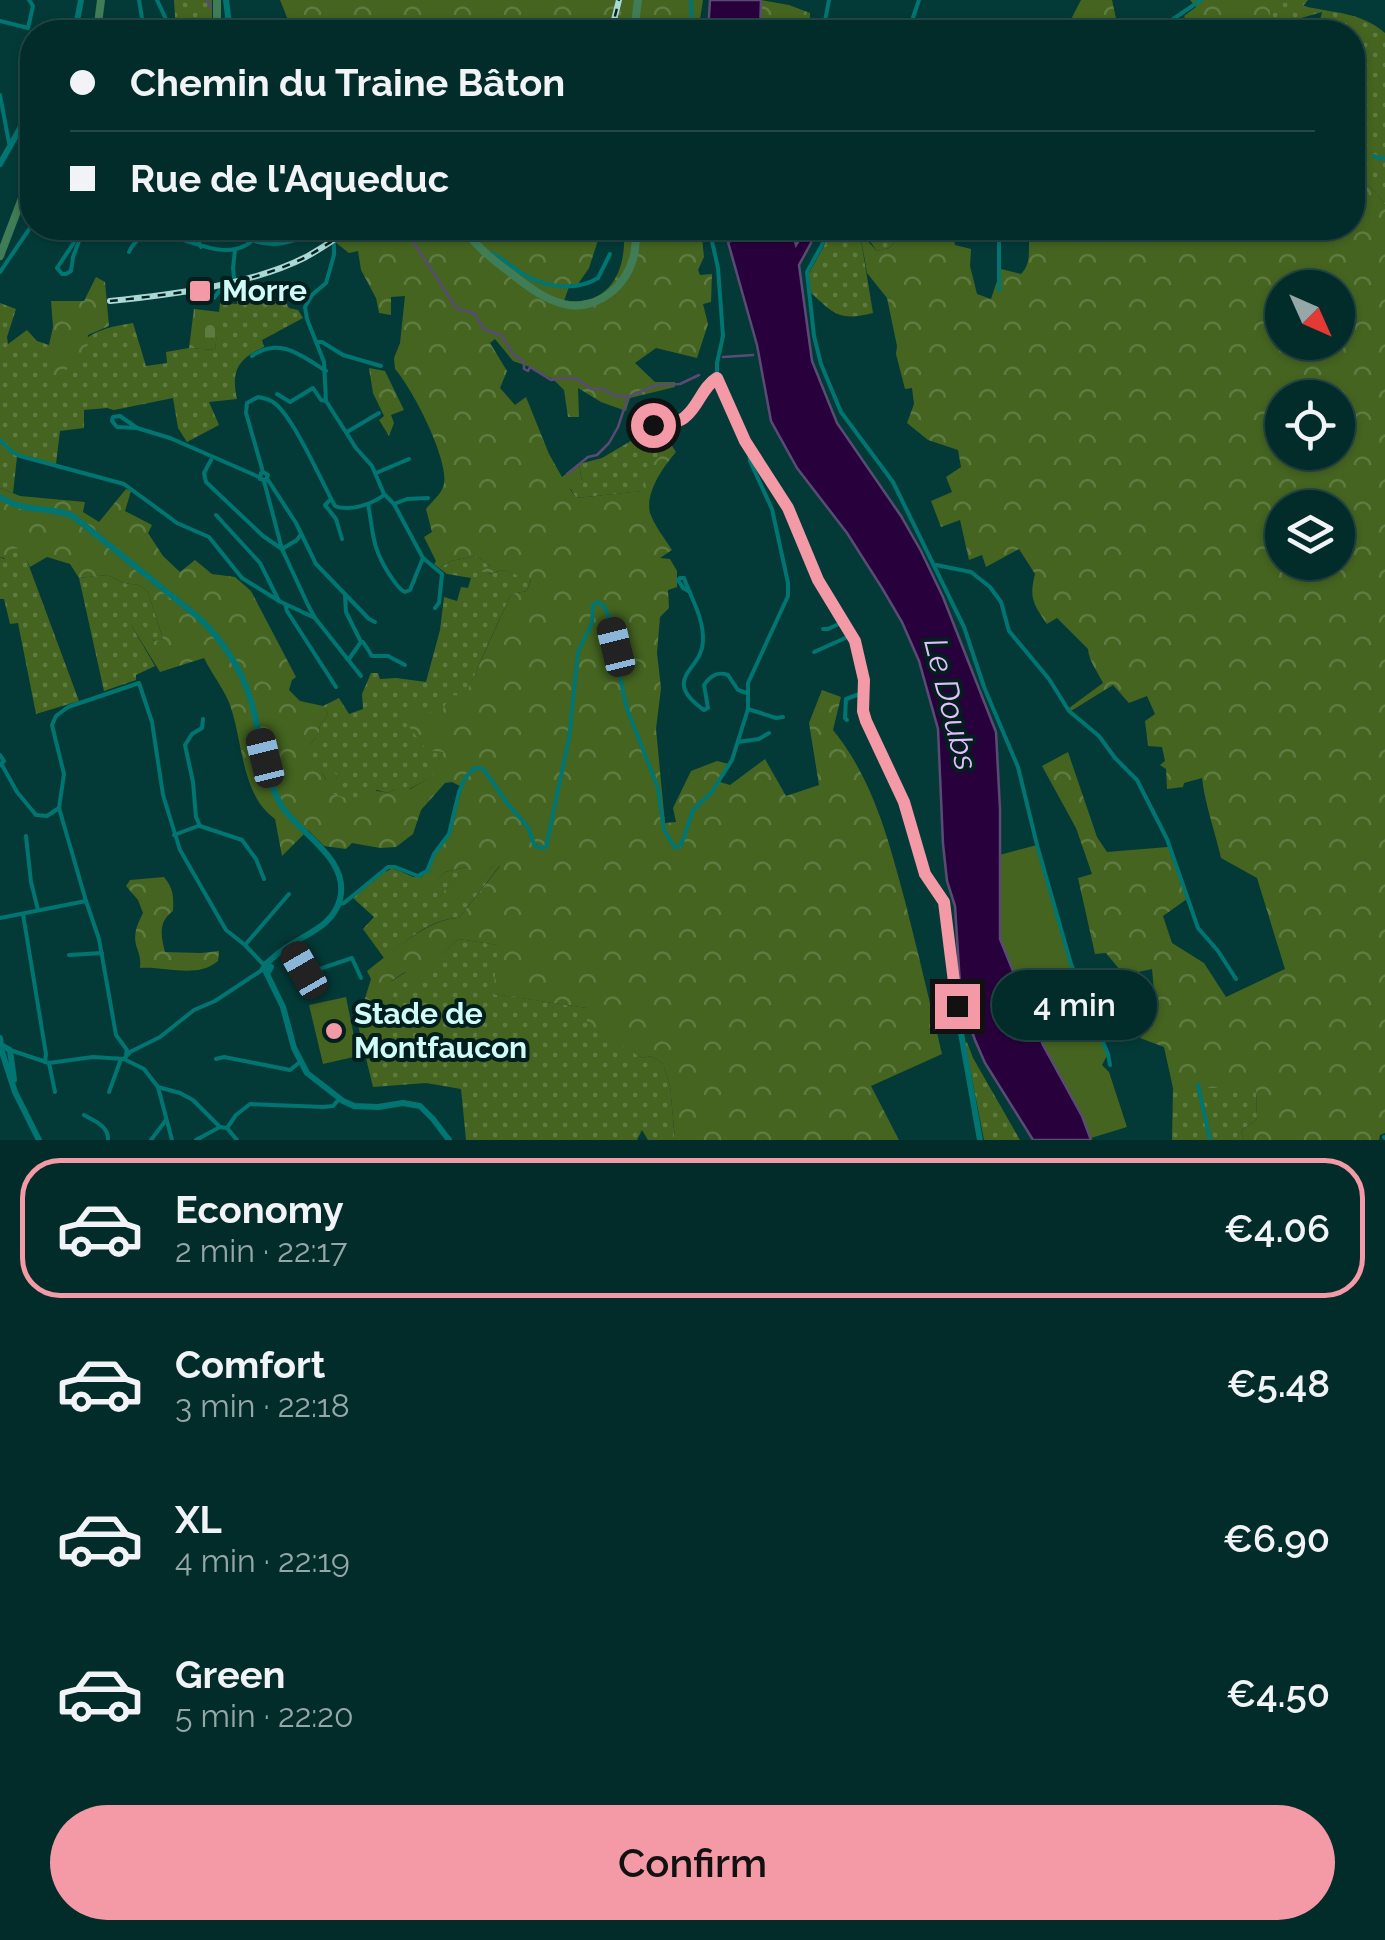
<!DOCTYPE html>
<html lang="en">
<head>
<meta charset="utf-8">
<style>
  :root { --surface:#022c2a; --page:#103836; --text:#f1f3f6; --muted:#96a7a8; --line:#234847; --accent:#f49aa6 }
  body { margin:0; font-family:Raleway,sans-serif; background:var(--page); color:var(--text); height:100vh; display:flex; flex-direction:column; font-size:38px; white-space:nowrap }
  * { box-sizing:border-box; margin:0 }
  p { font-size:32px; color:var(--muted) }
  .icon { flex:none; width:55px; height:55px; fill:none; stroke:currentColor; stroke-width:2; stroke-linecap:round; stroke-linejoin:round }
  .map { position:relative; height:1140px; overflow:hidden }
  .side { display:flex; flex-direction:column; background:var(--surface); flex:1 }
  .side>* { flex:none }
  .hud { position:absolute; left:20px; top:20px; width:1345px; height:220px; border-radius:40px; box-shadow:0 2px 8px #0004,0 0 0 2px var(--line); display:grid; align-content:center; height:220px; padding:0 50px; background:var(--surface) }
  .needle { width:65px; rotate:135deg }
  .buttons { position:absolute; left:1265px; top:270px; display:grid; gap:20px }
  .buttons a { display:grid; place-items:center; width:90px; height:90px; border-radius:50%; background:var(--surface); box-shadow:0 2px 8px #0004,0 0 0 2px var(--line); font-size:50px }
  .end { position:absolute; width:45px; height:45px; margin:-22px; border:12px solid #f49aa6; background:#111; box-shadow:0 0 0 5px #111 }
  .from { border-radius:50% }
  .bubble { position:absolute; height:70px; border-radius:35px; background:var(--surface); box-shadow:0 2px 8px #0004,0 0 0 2px var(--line); font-size:32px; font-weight:600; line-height:70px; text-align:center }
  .car { position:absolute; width:30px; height:60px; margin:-30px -15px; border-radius:12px; box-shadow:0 0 8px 2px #0007; background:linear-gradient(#222 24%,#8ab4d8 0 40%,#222 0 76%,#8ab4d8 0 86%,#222 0) }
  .hud b { display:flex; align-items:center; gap:35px; height:95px; font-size:38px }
  .hud b+b { border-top:2px solid var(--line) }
  .hud i { width:25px; height:25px; background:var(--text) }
  ul { padding:18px 0 0; list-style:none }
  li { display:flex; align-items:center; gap:30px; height:140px; margin:0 20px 15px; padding:0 30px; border:5px solid transparent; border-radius:40px }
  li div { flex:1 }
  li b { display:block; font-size:38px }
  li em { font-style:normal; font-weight:600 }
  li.current { border-color:var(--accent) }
  li>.icon { width:90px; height:90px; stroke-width:1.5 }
  .action { display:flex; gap:20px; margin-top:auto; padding:20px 50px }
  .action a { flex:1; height:115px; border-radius:60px; background:var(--accent); color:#111; font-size:40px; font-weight:600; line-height:115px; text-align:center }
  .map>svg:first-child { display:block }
  .green { fill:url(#green-dots) }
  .forest { fill:url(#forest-crowns); fill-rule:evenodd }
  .cemetery { fill:url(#cemetery-stones) }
  .pitch { fill:#446420 }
  .water { fill:#28003c; stroke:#5a4b74; stroke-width:2.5 }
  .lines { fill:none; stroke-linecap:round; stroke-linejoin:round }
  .stream { stroke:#5a4b74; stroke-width:2.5 }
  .minor { stroke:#007571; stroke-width:4 }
  .tertiary { stroke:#007571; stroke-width:6 }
  .secondary { stroke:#407c56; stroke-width:8 }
  .rail-casing { stroke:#aad8d5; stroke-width:6 }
  .rail { stroke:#021f1e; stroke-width:2.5; stroke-dasharray:8; stroke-linecap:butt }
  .route { stroke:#f49aa6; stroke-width:12 }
  .poi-dot { fill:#f49aa6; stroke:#021f1e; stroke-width:4 }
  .labels { text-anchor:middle; stroke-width:8; stroke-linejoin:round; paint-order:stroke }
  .poi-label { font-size:30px; font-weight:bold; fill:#d0fbf8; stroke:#021f1e; text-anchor:start }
  .water-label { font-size:32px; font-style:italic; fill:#e4bdff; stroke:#021f1e }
</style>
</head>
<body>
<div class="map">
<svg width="1385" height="1140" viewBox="0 0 1385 1140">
  <defs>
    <pattern id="green-dots" width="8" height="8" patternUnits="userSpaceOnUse" patternTransform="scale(2.5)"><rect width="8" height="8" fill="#446420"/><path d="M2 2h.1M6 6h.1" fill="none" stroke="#5e7b41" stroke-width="1.8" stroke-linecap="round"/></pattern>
    <pattern id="forest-crowns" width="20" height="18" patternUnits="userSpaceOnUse" patternTransform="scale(2.5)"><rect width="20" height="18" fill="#446420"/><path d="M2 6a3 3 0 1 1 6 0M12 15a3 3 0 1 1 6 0" fill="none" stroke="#5e7b41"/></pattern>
    <pattern id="cemetery-stones" width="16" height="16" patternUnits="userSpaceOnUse" patternTransform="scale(2.5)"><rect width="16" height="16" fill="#446420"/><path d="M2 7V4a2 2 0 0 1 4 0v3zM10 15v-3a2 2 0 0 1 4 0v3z" fill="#5e7b41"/></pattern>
  </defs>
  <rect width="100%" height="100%" fill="#033a38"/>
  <!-- green -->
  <g class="green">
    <path d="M174,0H212V32H176Z"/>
    <path d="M1270,0H1308L1303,6C1333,13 1361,12 1385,33V205C1377,192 1366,182 1353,175L1352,32H1317L1322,12L1291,21L1275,32H1259L1270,21Z"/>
    <path d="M843,228H910L889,248L877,251L869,240L860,234L873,313C838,322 833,313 809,291V273L824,246L828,231L836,230V235L844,236Z"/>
    <path d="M277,286L289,308L298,310L303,318L262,340L264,347C237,359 231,371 237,399L209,402L219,425L187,442L178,428L173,398L114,410L107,408L84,410V428L60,431L56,464L17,457L13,493L0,488V303L16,309L7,337L8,344L27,330L37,341L49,345V378C81,343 83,330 133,323L146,366L167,363L166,352L189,348L215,350L220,303L237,304V287Z"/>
    <path d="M634,439L636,443H670L676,452C655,454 647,472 643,491L576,498L570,488L582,482L579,464L602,458Z"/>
    <path d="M22,547L79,701L36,714L18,623L10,624L4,599H0V557L4,559L12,548Z"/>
    <path d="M477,556L491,567L482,571L489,574L503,570L531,579L527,591L511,594C489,642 467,690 448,740C443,753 436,762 434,776L409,789H395L388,793L377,790L358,803L330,793L338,775L327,781L309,752L310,745L319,733L320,725L328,714L323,706L339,698L349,714L363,709L362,694L371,673H378L380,679L396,678L426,682L440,630L444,597L457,601L461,587L468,588L471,578L447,574L439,568L451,561Z"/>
    <path d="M107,575L124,583L139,585L148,592L163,639L155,641L131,625L155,666L136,675V680L104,691L79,578Z"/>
    <path d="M501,864L459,918C431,918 405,942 384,958L363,929L374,917L353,898L379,875L393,868L423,893L445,872L467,867L440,896L459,904L492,867Z"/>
    <path d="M458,939L499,945L494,994L587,1008L622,1044L642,1058L651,1056L663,1064L670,1086L675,1140H648L642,1130L637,1140H466L461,1089L426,1083L373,1087L357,1021L394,1002L390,982L406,972L414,980Z"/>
    <path d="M967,1042L973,1058L1020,1140H984L965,1043Z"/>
    <path d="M1173,1088H1256L1257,1119L1241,1131L1244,1140H1172Z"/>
  </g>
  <!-- forest -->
  <g class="forest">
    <path d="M280,0H703L698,32H278L288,20Z"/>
    <path d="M761,0L789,5L810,13V21L815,32H760Z"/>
    <path d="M1081,0H1112L1119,32H1072L1068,25Z"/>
    <path d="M1190,0H1270V21L1259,32H1211L1208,26L1198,32H1184L1189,27L1184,16L1196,7Z"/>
    <path d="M1353,175C1366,182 1377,192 1385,205V1133L1380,1135L1379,1140H1244L1241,1131L1257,1119L1256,1088H1173L1164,1047L1140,1038L1153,1020L1149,1003L1155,1001L1152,969L1124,975L1106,953L1095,954L1078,878L1092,874L1076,828L1042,766L1068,752L1097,837L1107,852L1168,847L1187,899L1163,916L1172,943L1204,963L1226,997L1285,969L1257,878L1221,858C1215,831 1205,805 1202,778L1184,783L1183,787L1167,789L1166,769L1160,765L1165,761L1162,747L1148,746L1145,721L1155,714L1147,696L1129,703L1113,685L1071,711L1069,708L1103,683C1098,672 1089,662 1088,649L1057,618L1047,624C1033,604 1029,598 1035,574L1019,549L986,567L982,555L969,560L960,520L941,527L931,501L952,492L946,477L961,467L958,450L928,440L907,423L914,404L912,388L905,389L896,354L897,346L887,298L867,273L860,233L877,251L889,248L910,228H977L968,233H953L955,245L971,249L970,266L977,294L991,299L1001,269L1021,274C1034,261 1026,243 1031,228H1352ZM1282,288H1338V342H1282ZM1282,398H1338V452H1282ZM1282,508H1338V562H1282Z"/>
    <path d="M358,228L392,229L602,228L589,268L578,284H570L564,301C609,306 626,273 624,233L608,228H701L704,257L698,270L700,275L712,274L711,302L703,304L708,324L697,358L656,348L635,363L655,382H675V387L630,398L626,411L601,402L578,388L579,417H568L564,390L554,380L530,367L513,361L495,339L490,343L507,371L500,388L515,405L526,397L549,454L562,477L579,464L582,482L570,489L576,498L642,491C647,470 653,454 676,452C664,466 645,492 650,513C654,525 665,539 672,550L660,558L670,559L677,571V587L668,590L669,608L660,617L657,653L661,688L656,729L665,823L676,822L673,808L691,771L717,761L729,764L720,782L730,785L765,759L786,796L819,785L809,723L822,690L841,697L833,730C873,779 889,841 905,901C918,952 930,1003 942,1054L871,1086L899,1140H675L670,1086L663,1064L651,1056L642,1058L587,1023V1008L493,994L498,945L458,939L414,981L405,972L391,981L394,1002L357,1021L356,1012L362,1008L371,979L367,971C391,953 428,918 459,918L500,866L492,867L460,905L439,897L466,867L445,872L423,894L393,868L413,877H421L427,872L435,855L451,832L462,787L452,782L445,783L421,810L413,834L396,847L380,848L352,843L346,849L324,846L308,830L282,856L275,819C242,796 243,744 231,708C226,691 212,675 204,658L160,672L131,625L142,624L154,641L163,639L148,592L139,585L124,583L107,575L79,578L70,564L47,557L30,567L21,548L12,549V560L0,557V488L20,496L85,502L83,512L99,522L126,489L131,491L125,511L152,525L148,533L163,556L180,572L195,560L212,574L235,577L251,591L296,677L292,680L289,690L300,701L323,706L328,714L320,725L319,733L310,745V751L326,780L330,771L338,775L331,793L358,802C363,789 377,790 388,793L395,789H410L433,776L436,763L443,752L427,750L403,719L407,713L441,712L451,695L465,696L511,594L527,591L531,580L503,570L488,574L481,571L490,566L477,556L451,561L439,568L434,564L436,561L424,537L432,532L426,509C432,501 442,494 444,484C449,459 412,388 395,369L394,358L400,343L405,296L391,297V315L379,313L376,298L361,270L358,251L349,253L335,242Z"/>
    <path d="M96,277L105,282L109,326L88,335L87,349L56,380L49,378V345L53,327L51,301H84Z"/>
    <path d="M369,368L385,371L404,410L391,415L394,423L389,436L379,420L384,416L373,393Z"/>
    <path d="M164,877C173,888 174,896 173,911C158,922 161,935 165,952L201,953L219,951L218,961C197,979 165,966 140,968C141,958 139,954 136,945C133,933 138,923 143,913L138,900L126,886L130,880Z"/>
  </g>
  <!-- cemetery -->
  <path class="cemetery" d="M194,309L220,312L215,350L189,348Z"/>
  <!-- pitch -->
  <g class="pitch">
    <path d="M1037,845L1077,982L1108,1054L1102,1065L1109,1072L1127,1127L1091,1138L1082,1116L1043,1045L1000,939L999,855Z"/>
    <path d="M346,997L358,1056L323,1064L309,1005Z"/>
  </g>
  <!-- water -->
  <g class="water">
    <path d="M710,0H761L760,32H708Z"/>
    <path d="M728,228H731L735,240L737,239L735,228H791L796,245L802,236L803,228H815L811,243L799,265L812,361L837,423L901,516L921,551L943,597L996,732L1000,809V939L1043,1045L1082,1116L1091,1140H1033L985,1063L975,1040L961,1000L955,906L947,881L943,844L938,729L919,661L902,622L882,588L847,533L797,468L771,421L757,345L728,242L731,241Z"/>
  </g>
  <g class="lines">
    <!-- stream -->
    <g class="stream">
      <path d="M207,0L211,8"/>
      <path d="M392,230H399L410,237L457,309L474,313L484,329L501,335L514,355L524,362V369L528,371L530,367L551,380L562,378L577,379L591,389H604L613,395L628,397L656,385L680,384L699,375"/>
      <path d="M723,357L753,355"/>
      <path d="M567,474L588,457L597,455L609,443L618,427L628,397"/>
    </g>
    <!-- minor -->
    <g class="minor">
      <path d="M139,0L143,24L142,32"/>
      <path d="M157,0L172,32"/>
      <path d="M691,0L692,32"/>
      <path d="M0,21L28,28L33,6L29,0"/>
      <path d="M118,26L119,32"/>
      <path d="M823,32L829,0"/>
      <path d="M908,32L919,0"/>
      <path d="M1154,32L1201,0"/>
      <path d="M0,95L9,143"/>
      <path d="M1374,156L1385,159"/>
      <path d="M79,228L73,244L57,268L62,274H66L71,271L73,257L84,228"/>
      <path d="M124,228V233"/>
      <path d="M192,228L201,247"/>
      <path d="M325,228L334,245V255L326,283L312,295L305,307L307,319L324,362L326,401L356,448L372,466L384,494L394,504L423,558L442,574L439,603L435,608"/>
      <path d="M827,228L822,245L807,272L814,336L821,364L841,412L893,482L964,627L984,687L1018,767L1037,845L1071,964L1108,1054L1110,1065"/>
      <path d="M999,228V290"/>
      <path d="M258,242L273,228"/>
      <path d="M129,252C152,203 216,275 253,240"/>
      <path d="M491,253C504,259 514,269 526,276C548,288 577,291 598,278L610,254"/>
      <path d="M0,272L32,225"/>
      <path d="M195,300L214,298L220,290L235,286L233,268L235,250"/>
      <path d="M317,342H322L343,355L381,366"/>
      <path d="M252,356C279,336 302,356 326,371"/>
      <path d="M277,394L290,402L313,388L321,400L326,401"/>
      <path d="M137,428L120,416L113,417L112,421L117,427L137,428L170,438L259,477"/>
      <path d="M347,432L379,413"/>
      <path d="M632,439L653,425L683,420L695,406L705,388L717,378V363L723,336L718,268L709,228"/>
      <path d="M0,440L11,451L20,456L124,484L177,523L209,537L242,578L279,601L315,618"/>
      <path d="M211,460L204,473L206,482L263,536L282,549L297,540L301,534"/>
      <path d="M261,473L260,479L266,480L268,475L263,472L246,413L247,403L258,397C263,398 269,399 273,402C293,415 322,483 335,506C350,512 372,504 384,495"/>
      <path d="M376,473L409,459"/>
      <path d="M268,480L296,523L316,564L369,619L375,622"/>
      <path d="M264,481L282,549L308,605L315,618L361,676"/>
      <path d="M331,499L325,505L336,519L342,539"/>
      <path d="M368,504C374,535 371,545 389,574C395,582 397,588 405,592L410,590L423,558"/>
      <path d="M394,504L407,499L428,498"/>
      <path d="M216,515L260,563L279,601"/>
      <path d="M936,565L971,572L990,587L1001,602L1009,631L1049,679L1069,711L1099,736L1115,758L1137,780L1167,839L1198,928L1218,951L1236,979"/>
      <path d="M690,592L683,588L678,580L680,578H684C691,598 704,618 703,641C703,670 659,678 704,710L708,708L704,685C710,676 717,671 728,675L738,690L747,693"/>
      <path d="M345,596L346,612L361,642L349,659"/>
      <path d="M285,604L287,611L336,687"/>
      <path d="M823,629H828L845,621"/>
      <path d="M363,642L372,656H388L405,665"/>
      <path d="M814,652L852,635"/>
      <path d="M748,709L776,718L783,717"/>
      <path d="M847,720L845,718L846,699L865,692"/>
      <path d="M738,742L759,739L769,733"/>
      <path d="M0,755L4,761L0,765"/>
      <path d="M2,765L17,792L36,815L47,816L59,808"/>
      <path d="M200,826L196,817L193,782L185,745L192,734L202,728L203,719"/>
      <path d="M200,826L242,840L256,859L264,879"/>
      <path d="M174,835L198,826"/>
      <path d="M26,836L31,882L38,910"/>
      <path d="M86,901L99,939L116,1035L127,1050L126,1054"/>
      <path d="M339,904L344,903L388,867H395L418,876L427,871L434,854L449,834L459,792L465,778L474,768H481L485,771L507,803L528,827L534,844L539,848L546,847L569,738L578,652L592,623L593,605L598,602L603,605L608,615L626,706L658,788L664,830L675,848L681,845L693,810L711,793L732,760L748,709V683L788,596V583L772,509L750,461L749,451L751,449"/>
      <path d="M23,914L46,1054L45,1062"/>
      <path d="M0,918L86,901L59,808L64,774L52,725L56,716L68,707L139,683L152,722L163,795L180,850L226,930L245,945L264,965"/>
      <path d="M245,945L289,894"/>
      <path d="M291,947L308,973L352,958L361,978"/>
      <path d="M69,955L102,953"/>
      <path d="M10,1050L49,1063L93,1057L124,1059L144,1069L158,1087L180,1093L193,1100L220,1127L227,1128"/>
      <path d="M124,1059L130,1052L160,1037L194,1010L215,1001L262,970"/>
      <path d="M216,1059L224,1057L290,1070L300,1062"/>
      <path d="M49,1063L55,1092"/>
      <path d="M1198,1085L1210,1140"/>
      <path d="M158,1087L172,1140"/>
      <path d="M109,1092L121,1059"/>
      <path d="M84,1115C94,1121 109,1126 108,1140"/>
      <path d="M227,1128L236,1115L250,1104L324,1107L333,1106L340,1098"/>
      <path d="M227,1128L237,1140"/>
      <path d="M1384,1137L1385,1138"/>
      <path d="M151,1140L166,1120"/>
      <path d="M196,1140L220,1127"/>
    </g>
    <!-- tertiary -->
    <g class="tertiary">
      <path d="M226,0L230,32"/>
      <path d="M75,32L81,0"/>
      <path d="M0,164L32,107"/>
      <path d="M234,228C266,254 291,241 325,228"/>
      <path d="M717,378L745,441L787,507L817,580L842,616L858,647L864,679L863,705L866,721L904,802L925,874L944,902L948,942L961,1033L980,1140"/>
      <path d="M0,497C28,514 46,505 73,516L198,617C222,639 242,670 251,701C261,736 263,773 281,805C299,834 350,858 340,899C334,924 309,933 290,945C281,950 274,957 266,964"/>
      <path d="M266,964L271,967L268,972L263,969Z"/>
      <path d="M266,972L283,1007L294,1048L307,1073L343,1101L354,1106L378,1107L403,1103L420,1106L433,1119L449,1140"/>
      <path d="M0,1038L2,1052L15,1092L39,1140"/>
      <path d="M3,1046L10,1050L14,1080"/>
    </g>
    <!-- secondary -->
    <g class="secondary">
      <path d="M97,32L101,0"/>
      <path d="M217,32V0"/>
      <path d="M634,32L638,0"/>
      <path d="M463,228C476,246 490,258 508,271C526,285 545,301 569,305C599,309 625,286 633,259C636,249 636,238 636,228"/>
      <path d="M0,256L32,172"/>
    </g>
    <defs>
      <g id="rail">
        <path d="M611,32L619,0"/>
        <path d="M110,301C170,295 251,285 306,257C322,248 337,238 352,228"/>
      </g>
    </defs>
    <!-- rail casing -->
    <use href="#rail" class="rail-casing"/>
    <!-- rail -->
    <use href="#rail" class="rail"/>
  </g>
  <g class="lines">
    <!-- route -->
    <path class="route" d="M653,425C663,422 678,424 685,417C699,406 702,387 717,378L745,441L788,508L818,580L855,641L864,680L863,711L866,721L904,802L925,874L944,902L957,1006"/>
  </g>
  <!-- markers -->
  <g class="poi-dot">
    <rect x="188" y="279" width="24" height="24" rx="5"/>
    <circle cx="334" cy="1031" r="10"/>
  </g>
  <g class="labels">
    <!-- poi labels -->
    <g class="poi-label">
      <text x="222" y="301">Morre</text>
      <text x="354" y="1024">Stade de<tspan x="354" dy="34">Montfaucon</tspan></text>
    </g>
    <!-- water labels -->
    <g class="water-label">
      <text transform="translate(951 704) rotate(76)" y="11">Le Doubs</text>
    </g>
  </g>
</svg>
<div class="buttons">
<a><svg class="needle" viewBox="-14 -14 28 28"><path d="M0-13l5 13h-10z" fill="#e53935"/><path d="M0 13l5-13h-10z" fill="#96a7a8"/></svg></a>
<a><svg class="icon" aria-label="locate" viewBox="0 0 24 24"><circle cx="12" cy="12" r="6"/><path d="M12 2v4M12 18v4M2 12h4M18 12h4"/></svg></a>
<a><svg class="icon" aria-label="layers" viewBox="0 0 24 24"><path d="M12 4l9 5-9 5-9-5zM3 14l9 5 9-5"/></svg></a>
</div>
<i class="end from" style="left:653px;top:425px"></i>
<i class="end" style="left:957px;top:1006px"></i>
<div class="bubble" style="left:992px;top:970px;width:165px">4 min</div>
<i class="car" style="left:616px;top:647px;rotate:346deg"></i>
<i class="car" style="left:265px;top:758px;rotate:346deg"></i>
<i class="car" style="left:304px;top:970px;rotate:330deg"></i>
<div class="hud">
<b><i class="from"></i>Chemin du Traine Bâton</b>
<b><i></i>Rue de l'Aqueduc</b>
</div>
</div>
<section class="side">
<ul>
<li class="current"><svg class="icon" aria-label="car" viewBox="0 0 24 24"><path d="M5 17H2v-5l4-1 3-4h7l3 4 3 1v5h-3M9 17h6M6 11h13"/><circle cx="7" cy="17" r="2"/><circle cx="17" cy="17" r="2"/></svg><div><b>Economy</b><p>2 min · 22:17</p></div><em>€4.06</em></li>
<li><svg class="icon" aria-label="car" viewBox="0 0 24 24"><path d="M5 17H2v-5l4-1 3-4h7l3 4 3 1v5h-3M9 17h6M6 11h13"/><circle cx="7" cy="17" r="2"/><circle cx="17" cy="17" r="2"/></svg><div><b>Comfort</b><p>3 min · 22:18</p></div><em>€5.48</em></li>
<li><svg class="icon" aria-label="car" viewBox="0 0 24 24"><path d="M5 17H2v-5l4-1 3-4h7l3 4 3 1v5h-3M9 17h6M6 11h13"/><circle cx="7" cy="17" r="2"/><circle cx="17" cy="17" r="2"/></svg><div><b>XL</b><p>4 min · 22:19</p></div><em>€6.90</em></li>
<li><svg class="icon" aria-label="car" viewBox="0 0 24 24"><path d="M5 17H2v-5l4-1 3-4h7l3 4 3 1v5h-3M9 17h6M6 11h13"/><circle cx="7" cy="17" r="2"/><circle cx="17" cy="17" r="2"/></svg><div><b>Green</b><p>5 min · 22:20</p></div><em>€4.50</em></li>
</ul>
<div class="action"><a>Confirm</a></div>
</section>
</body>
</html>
